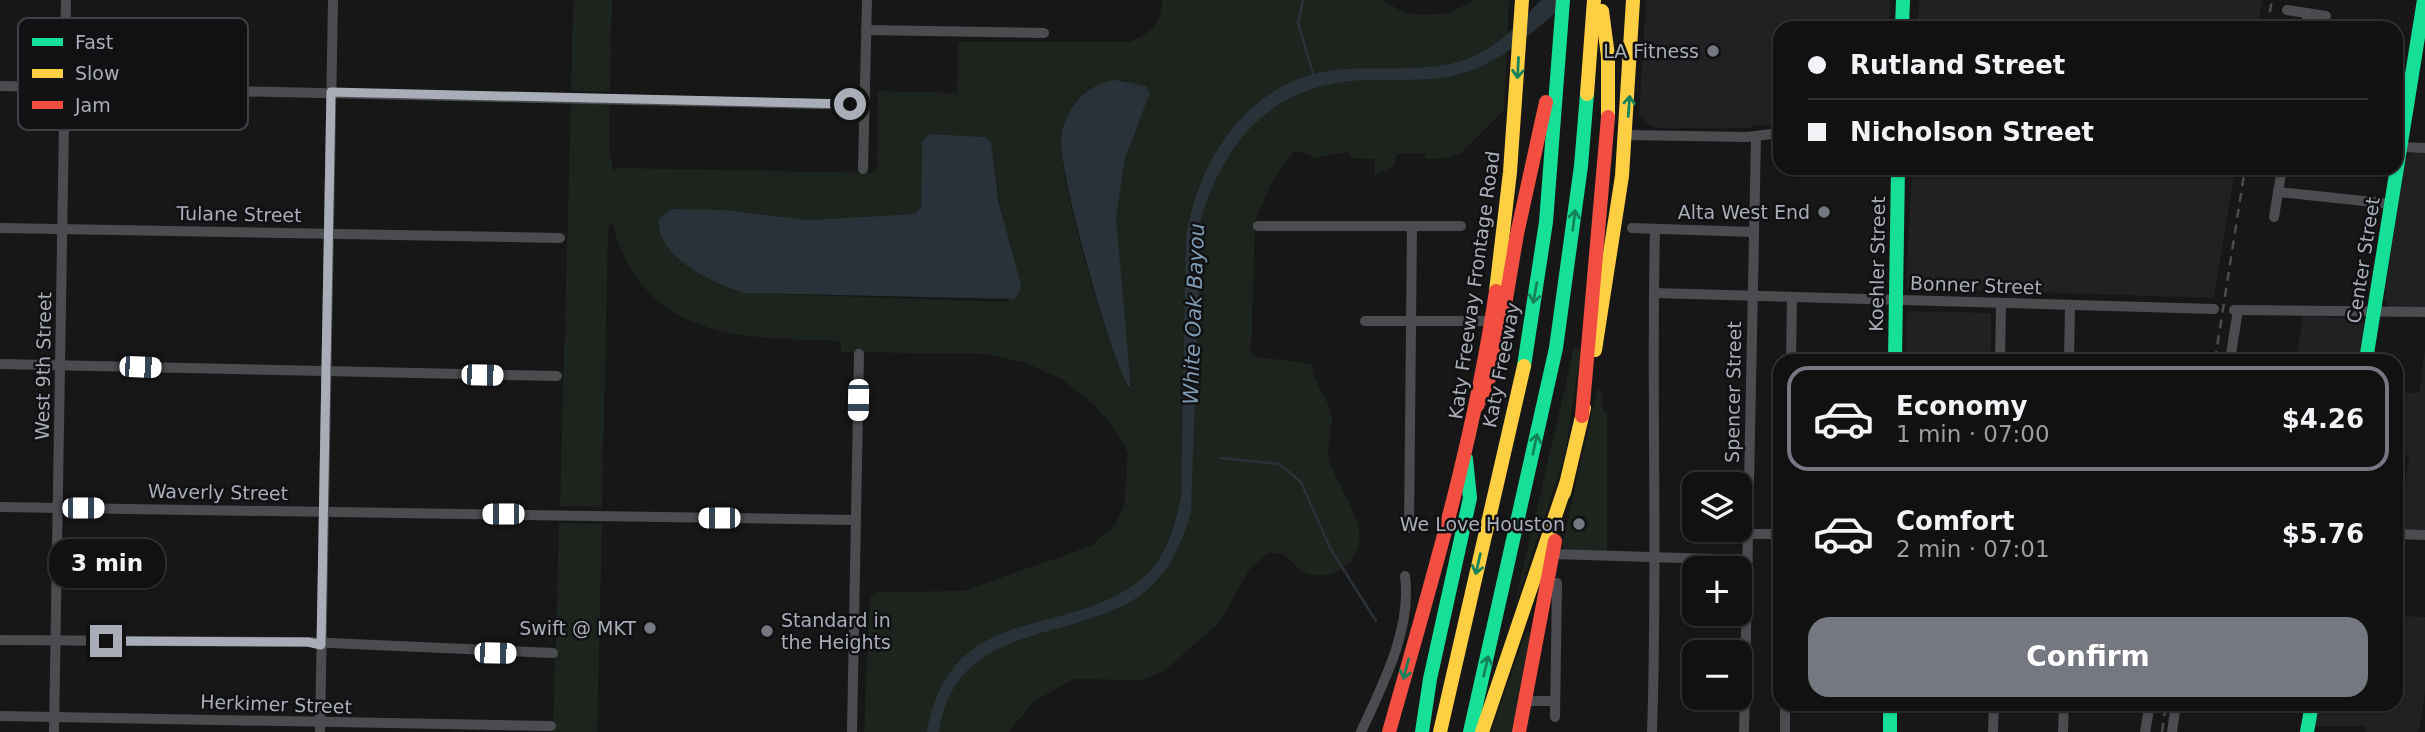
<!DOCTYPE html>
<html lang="en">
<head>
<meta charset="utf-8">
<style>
  :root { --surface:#111; --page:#1a1a1a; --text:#f1f3f6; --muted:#9c9d9f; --line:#303131; --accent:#757880 }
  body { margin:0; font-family:"DejaVu Sans",sans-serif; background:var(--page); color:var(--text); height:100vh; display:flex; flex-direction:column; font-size:26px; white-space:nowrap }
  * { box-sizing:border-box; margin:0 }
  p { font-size:23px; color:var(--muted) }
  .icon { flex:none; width:38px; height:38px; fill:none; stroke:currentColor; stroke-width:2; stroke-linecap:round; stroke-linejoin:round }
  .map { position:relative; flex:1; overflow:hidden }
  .details { position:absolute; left:1773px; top:354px; width:630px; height:357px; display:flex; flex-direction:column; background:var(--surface); border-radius:21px; box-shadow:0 2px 5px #0004,0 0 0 2px var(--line) }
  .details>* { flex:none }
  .top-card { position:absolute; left:1773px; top:21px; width:630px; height:154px; border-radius:21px; box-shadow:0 2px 5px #0004,0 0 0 2px var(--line); display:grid; align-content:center; height:154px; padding:0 35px; background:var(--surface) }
  .buttons { position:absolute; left:1682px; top:472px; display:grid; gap:14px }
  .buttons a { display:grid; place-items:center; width:70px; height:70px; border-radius:14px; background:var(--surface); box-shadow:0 2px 5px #0004,0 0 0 2px var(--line); font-size:35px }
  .end { position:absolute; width:32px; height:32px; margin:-16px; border:9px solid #a8adb8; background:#111; box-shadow:0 0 0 4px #111 }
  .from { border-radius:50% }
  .bubble { position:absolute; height:49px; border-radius:21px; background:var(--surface); box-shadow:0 2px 5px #0004,0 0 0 2px var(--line); font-size:23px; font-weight:700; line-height:49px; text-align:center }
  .car { position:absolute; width:21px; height:42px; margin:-21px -10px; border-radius:9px; box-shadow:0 0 5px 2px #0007; background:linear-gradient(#fff 24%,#345 0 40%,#fff 0 76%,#345 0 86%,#fff 0) }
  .top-card b { display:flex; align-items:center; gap:24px; height:66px; font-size:26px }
  .top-card b+b { border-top:2px solid var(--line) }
  .top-card i { width:18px; height:18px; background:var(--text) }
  ul { padding:12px 0 0; list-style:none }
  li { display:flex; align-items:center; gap:21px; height:105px; margin:0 14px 10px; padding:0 21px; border:4px solid transparent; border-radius:21px }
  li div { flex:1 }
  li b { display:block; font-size:26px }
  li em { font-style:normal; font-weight:700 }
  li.active { border-color:var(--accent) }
  li>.icon { width:63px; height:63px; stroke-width:1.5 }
  .action { display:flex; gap:14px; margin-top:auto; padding:14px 35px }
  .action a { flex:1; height:80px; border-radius:21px; background:var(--accent); color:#fff; font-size:28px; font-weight:700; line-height:80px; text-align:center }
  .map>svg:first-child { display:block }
  .built { fill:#212123 }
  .green { fill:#1d241e; fill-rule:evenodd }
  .water { fill:#2a3239 }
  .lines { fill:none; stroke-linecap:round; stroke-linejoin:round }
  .stream { stroke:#2a3239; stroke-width:2.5 }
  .street { stroke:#4b4c50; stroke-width:10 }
  .fast { stroke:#16e098; stroke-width:14 }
  .slow { stroke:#ffcf43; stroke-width:14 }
  .jam { stroke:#f24e42; stroke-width:14 }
  .rail { stroke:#4b4c4f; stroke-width:2.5; stroke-dasharray:9 7; stroke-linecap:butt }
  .oneway { stroke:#14835c }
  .route { stroke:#a8adb8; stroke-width:9 }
  .poi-dot { fill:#757880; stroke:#111113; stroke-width:2.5 }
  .labels { text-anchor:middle; stroke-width:5; stroke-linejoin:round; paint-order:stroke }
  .poi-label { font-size:19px; fill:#a8adb8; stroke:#111113; text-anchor:end }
  .street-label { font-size:19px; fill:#a8adb8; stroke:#111113 }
  .water-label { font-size:21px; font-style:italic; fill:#7f9bb3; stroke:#111113 }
  .key { fill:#111113; stroke:#3e4045; stroke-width:2 }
  .key-label { font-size:19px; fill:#a8adb8 }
</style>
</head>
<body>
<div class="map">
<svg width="2425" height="732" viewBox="0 0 2425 732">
  <rect width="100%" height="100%" fill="#171717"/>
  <!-- built -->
  <g class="built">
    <path d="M1646,0H1890L1889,28H1780V125H1752L1750,128H1659L1651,126L1639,115Z"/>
    <path d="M1920,0H2262L2258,28H1916Z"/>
    <path d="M2411,153H2425V307H2391L2384,299L2405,159Z"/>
    <path d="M1912,168H2235L2214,298L1906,288Z"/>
    <path d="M1907,311L1991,313V360H1906Z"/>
    <path d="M2303,316L2362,318L2365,326L2361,360H2296Z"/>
    <path d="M2425,350V531L2398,530L2409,456L2396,455V393H2419Z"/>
    <path d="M2396,616L2425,617V692L2419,732H2365L2366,726H2314L2317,704H2396Z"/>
  </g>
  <!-- green -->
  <g class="green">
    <path d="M573,0H612L610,91H571Z"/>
    <path d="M1162,0H1382L1405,13L1423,15L1450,13L1473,0H1509L1504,110L1463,152L1446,158L1426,159L1425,153L1396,154L1395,165L1375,176V159L1352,158L1347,152L1316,158L1295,150L1271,183L1255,222L1251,356L1312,364C1313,386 1327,394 1331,413C1335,429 1324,444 1330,461C1337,484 1355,507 1359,531C1364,560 1333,583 1306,573C1296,569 1291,559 1281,553H1268L1249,570L1220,622L1164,671L1141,680L1075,679L1036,700L1008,732H864L870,598L879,592L963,591L1091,546L1114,526L1124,507L1128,452L1109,421L1092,403L1061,379L1026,363L987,354L841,352V341C738,338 643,340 611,220L608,231L602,507L560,506L571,102L610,103L609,147L613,171L618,168L873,173L877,169L878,91L957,93L958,42H1128C1149,36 1163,22 1162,0ZM1124,80L1150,93C1140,120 1127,145 1121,173C1108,242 1122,318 1132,386L1129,389C1109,353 1053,166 1062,130C1070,99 1093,82 1124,80ZM930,134L984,137L991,142L1003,224L1021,285L1006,302L746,293C707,284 677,264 659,228L671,209L725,210L809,220L915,214L921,207L922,141Z"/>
    <path d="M1574,348L1581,349L1565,455L1514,608Z"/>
    <path d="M1597,390L1603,391V411L1607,412V554L1567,551L1562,546Z"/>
    <path d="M559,523L602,524L597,732H553Z"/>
    <path d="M1526,632H1531L1512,732H1491Z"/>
  </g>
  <!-- water -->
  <g class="water">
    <path d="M1541,0H1570C1538,27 1510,56 1470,71C1436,83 1399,79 1363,80C1274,84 1226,138 1201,218L1191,513C1181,546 1167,577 1138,597C1067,643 955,622 939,732H927C951,598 1066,642 1143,578C1167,557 1175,526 1181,497L1186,237C1200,153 1253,75 1345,69C1384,67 1425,72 1462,61C1496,50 1517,25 1541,0Z"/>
    <path d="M1117,80L1146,86L1150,93L1125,158L1116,218L1131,389C1114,375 1057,165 1061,137C1065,108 1087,83 1117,80Z"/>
    <path d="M930,134L985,137L991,142L999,204L1021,285L1020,292L1014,299L746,293C717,287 653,255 659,218L671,209L725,210L809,220L915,214L921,207L922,141Z"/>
  </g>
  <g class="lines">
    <!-- stream -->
    <g class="stream">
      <path d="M1303,0L1298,23L1314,77"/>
      <path d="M1221,458L1279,464L1301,482L1330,548L1376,621"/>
    </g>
    <!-- street -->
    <g class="street">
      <path d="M2287,10L2326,16"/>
      <path d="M2306,28L2308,13"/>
      <path d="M866,30L1044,33"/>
      <path d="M0,86L864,105"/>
      <path d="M1627,135L1747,137L1780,133"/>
      <path d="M2401,147L2425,148"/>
      <path d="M863,169L867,0"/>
      <path d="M2278,192L2392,204"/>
      <path d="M2274,217L2282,168"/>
      <path d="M1258,226H1461"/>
      <path d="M0,228L560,238"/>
      <path d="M1632,228L1753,232"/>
      <path d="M1654,293L2214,309"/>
      <path d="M2234,310L2425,312"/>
      <path d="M1365,321H1492"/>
      <path d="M1791,360L1792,297"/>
      <path d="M2000,360L2001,305"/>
      <path d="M2069,360L2070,306"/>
      <path d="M2230,360L2238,310"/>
      <path d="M0,364L557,376"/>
      <path d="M0,507L855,520"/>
      <path d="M1409,528L1412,226"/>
      <path d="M1749,534H1780"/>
      <path d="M2396,534L2425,535"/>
      <path d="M1552,554L1748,560"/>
      <path d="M0,640L308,642L553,653"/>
      <path d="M1527,701H1555"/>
      <path d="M0,716L551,726"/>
      <path d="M1555,717L1557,583"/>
      <path d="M54,732L66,0"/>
      <path d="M320,732L333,0"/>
      <path d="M852,732L859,354"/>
      <path d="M1361,732C1383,684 1412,629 1405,576"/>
      <path d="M1652,732C1658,564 1651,397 1655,230"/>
      <path d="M1744,732L1756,136"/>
      <path d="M1785,732V704"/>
      <path d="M1993,732L1994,704"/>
      <path d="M2063,732L2064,704"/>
      <path d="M2145,732L2150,704"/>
      <path d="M2172,732L2176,704"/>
    </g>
    <!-- fast -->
    <g class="fast">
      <path d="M1902,28L1903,0"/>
      <path d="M1895,360L1898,168"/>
      <path d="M2366,360L2424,0"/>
      <path d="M1524,366L1546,222L1563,0"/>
      <path d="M1890,704V732"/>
      <path d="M1422,732L1430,679L1470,498L1466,459"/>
      <path d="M1470,732L1556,348L1581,166L1587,94"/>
      <path d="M2307,732L2312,704"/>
    </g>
    <!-- slow -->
    <g class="slow">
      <path d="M1602,11L1608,56V117"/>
      <path d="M1587,94L1594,0"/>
      <path d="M1496,291L1510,172L1522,0"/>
      <path d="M1595,350L1622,176L1633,0"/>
      <path d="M1564,493L1584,408"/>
      <path d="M1440,732L1524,366"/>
      <path d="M1482,732L1566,484"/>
    </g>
    <!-- jam -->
    <g class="jam">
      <path d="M1477,406L1495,364L1517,234L1546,102"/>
      <path d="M1582,416L1608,117"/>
      <path d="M1389,732C1431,583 1473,446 1496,291"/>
      <path d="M1519,732L1555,541"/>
    </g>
    <!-- rail -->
    <g class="rail">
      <path d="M2267,28L2272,0"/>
      <path d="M2215,360L2245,168"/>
      <path d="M2162,732L2166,704"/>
    </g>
  </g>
  <!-- one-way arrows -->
  <defs><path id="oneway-shaft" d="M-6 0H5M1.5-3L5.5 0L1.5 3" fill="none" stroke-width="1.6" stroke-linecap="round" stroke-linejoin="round" transform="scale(1.75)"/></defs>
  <g class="oneway">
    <use href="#oneway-shaft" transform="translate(1518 68) rotate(93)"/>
    <use href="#oneway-shaft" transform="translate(1629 106) rotate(-86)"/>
    <use href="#oneway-shaft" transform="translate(1574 220) rotate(-83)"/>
    <use href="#oneway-shaft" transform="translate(1535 293) rotate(100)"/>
    <use href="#oneway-shaft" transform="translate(1535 444) rotate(-78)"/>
    <use href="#oneway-shaft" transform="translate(1478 564) rotate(103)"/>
    <use href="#oneway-shaft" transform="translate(1486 666) rotate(-77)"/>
    <use href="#oneway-shaft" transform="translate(1406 669) rotate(105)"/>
  </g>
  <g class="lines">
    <!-- route -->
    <path class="route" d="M106,641L308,642L321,645L331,92L850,104"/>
  </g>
  <!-- markers -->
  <g class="poi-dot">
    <circle cx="1713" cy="51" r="7"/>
    <circle cx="1824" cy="212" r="7"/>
    <circle cx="1579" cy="524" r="7"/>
    <circle cx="650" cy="628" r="7"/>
    <circle cx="767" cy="631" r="7"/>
  </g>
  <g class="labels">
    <!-- poi labels -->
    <g class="poi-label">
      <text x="1699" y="58">LA Fitness</text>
      <text x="1810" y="219">Alta West End</text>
      <text x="1565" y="531">We Love Houston</text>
      <text x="781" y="627" text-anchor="start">Standard in<tspan x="781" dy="22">the Heights</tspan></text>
      <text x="636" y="635">Swift @ MKT</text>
    </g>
    <!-- street labels -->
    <g class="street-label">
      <text transform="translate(239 214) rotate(1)" y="7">Tulane Street</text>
      <text transform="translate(2363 260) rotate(-81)" y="7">Center Street</text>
      <text transform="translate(1877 264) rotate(-89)" y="7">Koehler Street</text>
      <text transform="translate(1474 285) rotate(-82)" y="7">Katy Freeway Frontage Road</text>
      <text transform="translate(1976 285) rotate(2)" y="7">Bonner Street</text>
      <text transform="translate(1501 365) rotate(-79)" y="7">Katy Freeway</text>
      <text transform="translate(43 366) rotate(-89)" y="7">West 9th Street</text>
      <text transform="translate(1733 392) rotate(-89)" y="7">Spencer Street</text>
      <text transform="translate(218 492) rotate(1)" y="7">Waverly Street</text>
      <text transform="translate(276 704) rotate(2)" y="7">Herkimer Street</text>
    </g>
    <!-- water labels -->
    <g class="water-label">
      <text transform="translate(1194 314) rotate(-88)" y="7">White Oak Bayou</text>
    </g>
  </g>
  <!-- legend -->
  <rect x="18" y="18" width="230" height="112" rx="10" class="key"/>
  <rect x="32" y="38" width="31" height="8" fill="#16e098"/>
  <rect x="32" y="69" width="31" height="9" fill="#ffcf43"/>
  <rect x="32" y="101" width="31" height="8" fill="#f24e42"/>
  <g class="key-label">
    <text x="75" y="49">Fast</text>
    <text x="75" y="80">Slow</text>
    <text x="75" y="112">Jam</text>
  </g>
</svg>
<div class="buttons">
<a><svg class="icon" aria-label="layers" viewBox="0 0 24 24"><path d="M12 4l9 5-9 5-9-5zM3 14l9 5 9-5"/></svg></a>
<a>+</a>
<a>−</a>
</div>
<i class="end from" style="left:850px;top:104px"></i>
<i class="end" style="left:106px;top:641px"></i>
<div class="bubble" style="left:49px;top:539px;width:116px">3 min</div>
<i class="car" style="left:140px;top:367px;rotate:92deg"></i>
<i class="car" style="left:482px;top:375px;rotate:91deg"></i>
<i class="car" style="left:858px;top:400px;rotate:181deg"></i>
<i class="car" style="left:83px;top:508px;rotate:90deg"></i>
<i class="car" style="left:503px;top:514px;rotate:270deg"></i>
<i class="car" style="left:719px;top:518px;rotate:270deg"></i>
<i class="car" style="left:495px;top:653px;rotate:91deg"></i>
<div class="top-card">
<b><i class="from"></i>Rutland Street</b>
<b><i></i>Nicholson Street</b>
</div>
<section class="details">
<ul>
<li class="active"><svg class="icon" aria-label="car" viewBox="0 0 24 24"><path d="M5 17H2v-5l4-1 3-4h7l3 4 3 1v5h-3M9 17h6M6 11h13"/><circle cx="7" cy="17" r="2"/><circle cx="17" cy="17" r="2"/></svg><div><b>Economy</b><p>1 min · 07:00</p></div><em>$4.26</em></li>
<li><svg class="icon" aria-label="car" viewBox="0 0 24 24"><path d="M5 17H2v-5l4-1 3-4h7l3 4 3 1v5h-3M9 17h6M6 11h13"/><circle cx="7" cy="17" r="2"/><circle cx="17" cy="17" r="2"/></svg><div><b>Comfort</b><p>2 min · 07:01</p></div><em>$5.76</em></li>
</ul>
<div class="action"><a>Confirm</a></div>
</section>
</div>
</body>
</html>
